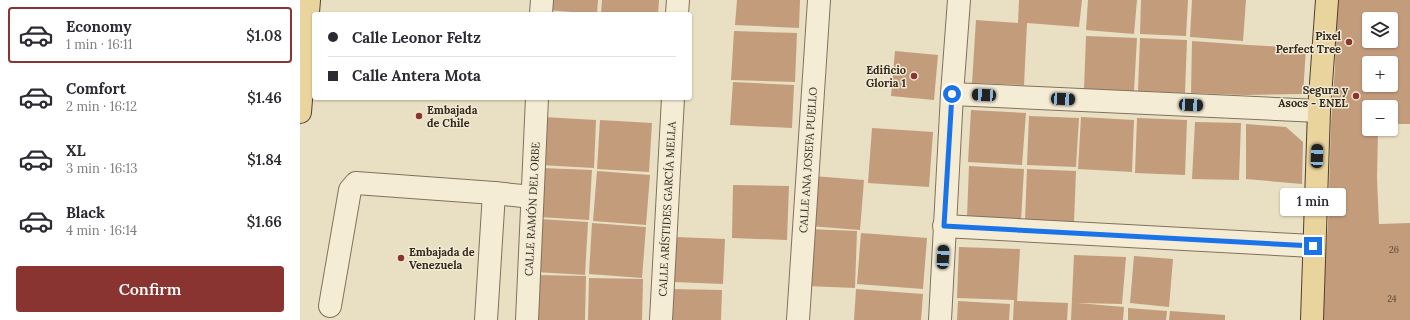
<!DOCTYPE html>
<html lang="en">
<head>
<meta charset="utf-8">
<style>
  :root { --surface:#fff; --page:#f2f2f3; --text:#2b2b33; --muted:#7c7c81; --line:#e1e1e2; --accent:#8a3432 }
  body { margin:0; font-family:Lora,serif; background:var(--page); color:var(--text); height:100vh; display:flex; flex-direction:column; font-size:15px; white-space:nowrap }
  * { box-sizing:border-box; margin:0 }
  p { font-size:13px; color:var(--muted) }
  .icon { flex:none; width:22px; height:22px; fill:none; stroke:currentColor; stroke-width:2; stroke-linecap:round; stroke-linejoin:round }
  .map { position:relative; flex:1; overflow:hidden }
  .sheet { display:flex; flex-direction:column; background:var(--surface); width:300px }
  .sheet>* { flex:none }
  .hud { position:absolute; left:12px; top:12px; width:380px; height:88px; border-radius:4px; box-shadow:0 1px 3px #0004; display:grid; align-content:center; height:88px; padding:0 16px; background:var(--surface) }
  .fabs { position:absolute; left:1062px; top:12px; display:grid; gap:8px }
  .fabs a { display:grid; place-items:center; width:36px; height:36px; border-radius:4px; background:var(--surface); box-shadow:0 1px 3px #0004; font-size:20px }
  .end { position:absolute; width:18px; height:18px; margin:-9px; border:5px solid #1a73e8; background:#fff; box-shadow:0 0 0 2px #fff }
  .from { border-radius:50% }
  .bubble { position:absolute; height:28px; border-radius:4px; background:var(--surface); box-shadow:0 1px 3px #0004; font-size:13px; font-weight:600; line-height:28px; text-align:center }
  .car { position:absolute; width:12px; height:24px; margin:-12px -6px; border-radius:5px; box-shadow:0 0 3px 1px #0007; background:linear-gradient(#222 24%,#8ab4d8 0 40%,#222 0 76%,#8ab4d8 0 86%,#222 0) }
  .hud b { display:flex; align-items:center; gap:14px; height:38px; font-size:15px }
  .hud b+b { border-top:1px solid var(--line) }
  .hud i { width:10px; height:10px; background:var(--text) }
  ul { padding:7px 0 0; list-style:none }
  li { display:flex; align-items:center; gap:12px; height:56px; margin:0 8px 6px; padding:0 8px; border:2px solid transparent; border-radius:4px }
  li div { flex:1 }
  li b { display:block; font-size:15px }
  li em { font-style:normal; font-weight:600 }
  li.current { border-color:var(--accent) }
  li>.icon { width:36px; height:36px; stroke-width:1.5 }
  .primary-button { display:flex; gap:8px; margin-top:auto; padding:8px 16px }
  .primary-button a { flex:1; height:46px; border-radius:4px; background:var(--accent); color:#fff; font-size:16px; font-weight:600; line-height:46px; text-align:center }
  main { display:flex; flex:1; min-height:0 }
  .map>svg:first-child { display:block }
  .building { fill:#c39c7c; fill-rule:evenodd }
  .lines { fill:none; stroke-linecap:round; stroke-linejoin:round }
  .minor-casing { stroke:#81715c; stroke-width:24 }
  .major-casing { stroke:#4f3f30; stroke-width:24 }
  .minor { stroke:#f5ecd5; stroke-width:22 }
  .major { stroke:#e9d49e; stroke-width:22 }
  .route { stroke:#1a73e8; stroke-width:5 }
  .poi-dot { fill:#8a3432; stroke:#f1e9d2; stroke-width:1.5 }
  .labels { text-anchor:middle; stroke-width:3; stroke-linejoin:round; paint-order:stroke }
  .number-label { font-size:9px; fill:#574636 }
  .poi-label { font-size:11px; font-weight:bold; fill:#33291e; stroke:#f1e9d2; text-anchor:end }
  .street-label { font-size:11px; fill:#33291e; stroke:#f1e9d2 }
</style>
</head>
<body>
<main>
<section class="sheet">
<ul>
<li class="current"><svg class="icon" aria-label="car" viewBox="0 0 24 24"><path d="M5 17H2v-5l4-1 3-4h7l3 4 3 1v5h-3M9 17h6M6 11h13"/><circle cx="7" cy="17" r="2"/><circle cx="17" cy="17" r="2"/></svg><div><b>Economy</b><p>1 min · 16:11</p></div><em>$1.08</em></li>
<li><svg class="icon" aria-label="car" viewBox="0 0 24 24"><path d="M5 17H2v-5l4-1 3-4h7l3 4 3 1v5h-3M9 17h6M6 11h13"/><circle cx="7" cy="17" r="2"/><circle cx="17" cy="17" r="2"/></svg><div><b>Comfort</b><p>2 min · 16:12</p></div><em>$1.46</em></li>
<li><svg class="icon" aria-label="car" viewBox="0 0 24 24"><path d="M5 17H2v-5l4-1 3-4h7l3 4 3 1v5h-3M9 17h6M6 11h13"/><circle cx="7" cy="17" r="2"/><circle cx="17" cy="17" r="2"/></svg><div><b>XL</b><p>3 min · 16:13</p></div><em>$1.84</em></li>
<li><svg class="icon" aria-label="car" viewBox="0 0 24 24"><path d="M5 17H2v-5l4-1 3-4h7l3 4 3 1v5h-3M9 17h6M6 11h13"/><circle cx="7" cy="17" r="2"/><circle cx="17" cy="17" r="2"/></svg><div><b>Black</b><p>4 min · 16:14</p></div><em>$1.66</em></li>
</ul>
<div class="primary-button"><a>Confirm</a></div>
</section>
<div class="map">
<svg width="1110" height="320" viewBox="0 0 1110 320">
  <rect width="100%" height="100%" fill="#e9dfc3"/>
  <!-- building -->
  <g class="building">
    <path d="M248,0H298L297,14L247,10Z"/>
    <path d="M302,0H359L358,14H301Z"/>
    <path d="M437,0H500L499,28L435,25Z"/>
    <path d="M719,0H782L779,27L727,23L724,85L672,83L676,20L718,23Z"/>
    <path d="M788,0H837L834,34L786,30Z"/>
    <path d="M841,0H888L886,36L840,34Z"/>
    <path d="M892,0H946L943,41L890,37Z"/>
    <path d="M1036,0H1110V124H1091V107H1069V129H1078L1077,179L1079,224L1110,223V320H1024V276L1028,223L1031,123L1035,67ZM1069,19H1091V41H1069ZM1069,63H1091V85H1069Z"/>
    <path d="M434,31L497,33L495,82L431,80Z"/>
    <path d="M786,36L837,38L834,91L784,89Z"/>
    <path d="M840,38L887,40L885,93L838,91Z"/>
    <path d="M892,41L948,45L1006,48L1003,94L945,95L891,93Z"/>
    <path d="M595,51L638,55L634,100L591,96Z"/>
    <path d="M433,82L494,85L492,128L430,125Z"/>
    <path d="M671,110L726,113L722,165L668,162Z"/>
    <path d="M729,116L779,118L776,167L727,165Z"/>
    <path d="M243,117L296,120L294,168L240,165Z"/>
    <path d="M781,117L834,120L832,172L778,169Z"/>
    <path d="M837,118L887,120L885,175L835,173Z"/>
    <path d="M300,120L352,123L349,172L297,169Z"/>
    <path d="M895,122L941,123L939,180L892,179Z"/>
    <path d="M946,124L986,127L1003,142L1002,184L946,179Z"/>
    <path d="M572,128L633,132L629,187L568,183Z"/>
    <path d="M669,166L724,169L721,220L667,217Z"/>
    <path d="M241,168L292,170L289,220L239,217Z"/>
    <path d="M727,169L776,171L774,222L725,221Z"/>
    <path d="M297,171L350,175L346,225L293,221Z"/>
    <path d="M513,176L564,180L560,230L509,226Z"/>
    <path d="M433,185L489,186L487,240L432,238Z"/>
    <path d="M239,219L288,222L285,275L236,272Z"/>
    <path d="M292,223L346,227L342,278L289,274Z"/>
    <path d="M508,229L557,231L555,288L506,286Z"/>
    <path d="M561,233L627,238L623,289L557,284Z"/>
    <path d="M376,237L425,239L423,284L374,282Z"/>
    <path d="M659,247L720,249L717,301L768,303L767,320H713L714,300L657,298Z"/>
    <path d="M774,255L826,257L822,304L777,303L824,307L823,320H771Z"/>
    <path d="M834,256L873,259L869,307L830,303Z"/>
    <path d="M235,275L286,276L285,320H233Z"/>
    <path d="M289,278L343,279L342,320H288Z"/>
    <path d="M370,289L422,290L421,320H370Z"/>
    <path d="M556,289L623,294L621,320H554Z"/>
    <path d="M658,301L710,304L709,320H657Z"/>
    <path d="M828,308L867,311L866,320H828Z"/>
    <path d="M870,311L925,315V320H869Z"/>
  </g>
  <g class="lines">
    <defs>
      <g id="minor">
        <path d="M241,14L242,0"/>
        <path d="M377,14L378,0"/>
        <path d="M652,94L1019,111"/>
        <path d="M644,226L1013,246"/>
        <path d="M30,306L50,190L56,183L194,193L232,197"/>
        <path d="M186,320L194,193"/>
        <path d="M227,320L237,98"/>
        <path d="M361,320L373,98"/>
        <path d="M498,320L519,0"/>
        <path d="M640,320L652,94L659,0"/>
      </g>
      <g id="major">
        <path d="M0,112L9,0"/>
        <path d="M1012,320L1019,111L1027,0"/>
      </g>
    </defs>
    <!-- minor casing -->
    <use href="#minor" class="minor-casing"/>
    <!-- major casing -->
    <use href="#major" class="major-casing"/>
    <!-- minor -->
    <use href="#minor" class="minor"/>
    <!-- major -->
    <use href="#major" class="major"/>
  </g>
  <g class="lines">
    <!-- route -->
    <path class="route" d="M652,94L644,226L1013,246"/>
  </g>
  <!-- markers -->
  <g class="poi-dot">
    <circle cx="1049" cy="42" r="4"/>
    <circle cx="614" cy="76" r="4"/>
    <circle cx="1056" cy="96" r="4"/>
    <circle cx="119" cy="116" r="4"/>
    <circle cx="101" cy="258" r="4"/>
  </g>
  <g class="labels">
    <!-- number labels -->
    <g class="number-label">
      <text x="1094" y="253">26</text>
      <text x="1092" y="302">24</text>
    </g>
    <!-- poi labels -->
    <g class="poi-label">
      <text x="1041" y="40">Pixel<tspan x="1041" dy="13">Perfect Tree</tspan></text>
      <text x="606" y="74">Edificio<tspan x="606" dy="13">Gloria 1</tspan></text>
      <text x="1048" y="94">Segura y<tspan x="1048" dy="13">Asocs - ENEL</tspan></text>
      <text x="127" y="114" text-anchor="start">Embajada<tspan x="127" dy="13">de Chile</tspan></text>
      <text x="109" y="256" text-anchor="start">Embajada de<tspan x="109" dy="13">Venezuela</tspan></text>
    </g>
    <!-- street labels -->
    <g class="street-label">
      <text transform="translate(508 160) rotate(-86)" y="4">CALLE ANA JOSEFA PUELLO</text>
      <text transform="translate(232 209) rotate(-87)" y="4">CALLE RAMÓN DEL ORBE</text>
      <text transform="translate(367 209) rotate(-87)" y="4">CALLE ARÍSTIDES GARCÍA MELLA</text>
    </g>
  </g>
</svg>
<div class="fabs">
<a><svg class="icon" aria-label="layers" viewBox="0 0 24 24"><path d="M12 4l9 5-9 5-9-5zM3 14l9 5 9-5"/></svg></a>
<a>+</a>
<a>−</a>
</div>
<i class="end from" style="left:652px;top:94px"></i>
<i class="end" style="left:1013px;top:246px"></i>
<div class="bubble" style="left:980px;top:188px;width:66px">1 min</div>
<i class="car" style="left:684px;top:95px;rotate:273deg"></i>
<i class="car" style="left:763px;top:99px;rotate:93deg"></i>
<i class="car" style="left:891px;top:105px;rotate:93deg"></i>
<i class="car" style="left:1017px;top:156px;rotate:2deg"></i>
<i class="car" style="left:643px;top:257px;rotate:3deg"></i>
<div class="hud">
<b><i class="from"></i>Calle Leonor Feltz</b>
<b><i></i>Calle Antera Mota</b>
</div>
</div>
</main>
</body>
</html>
